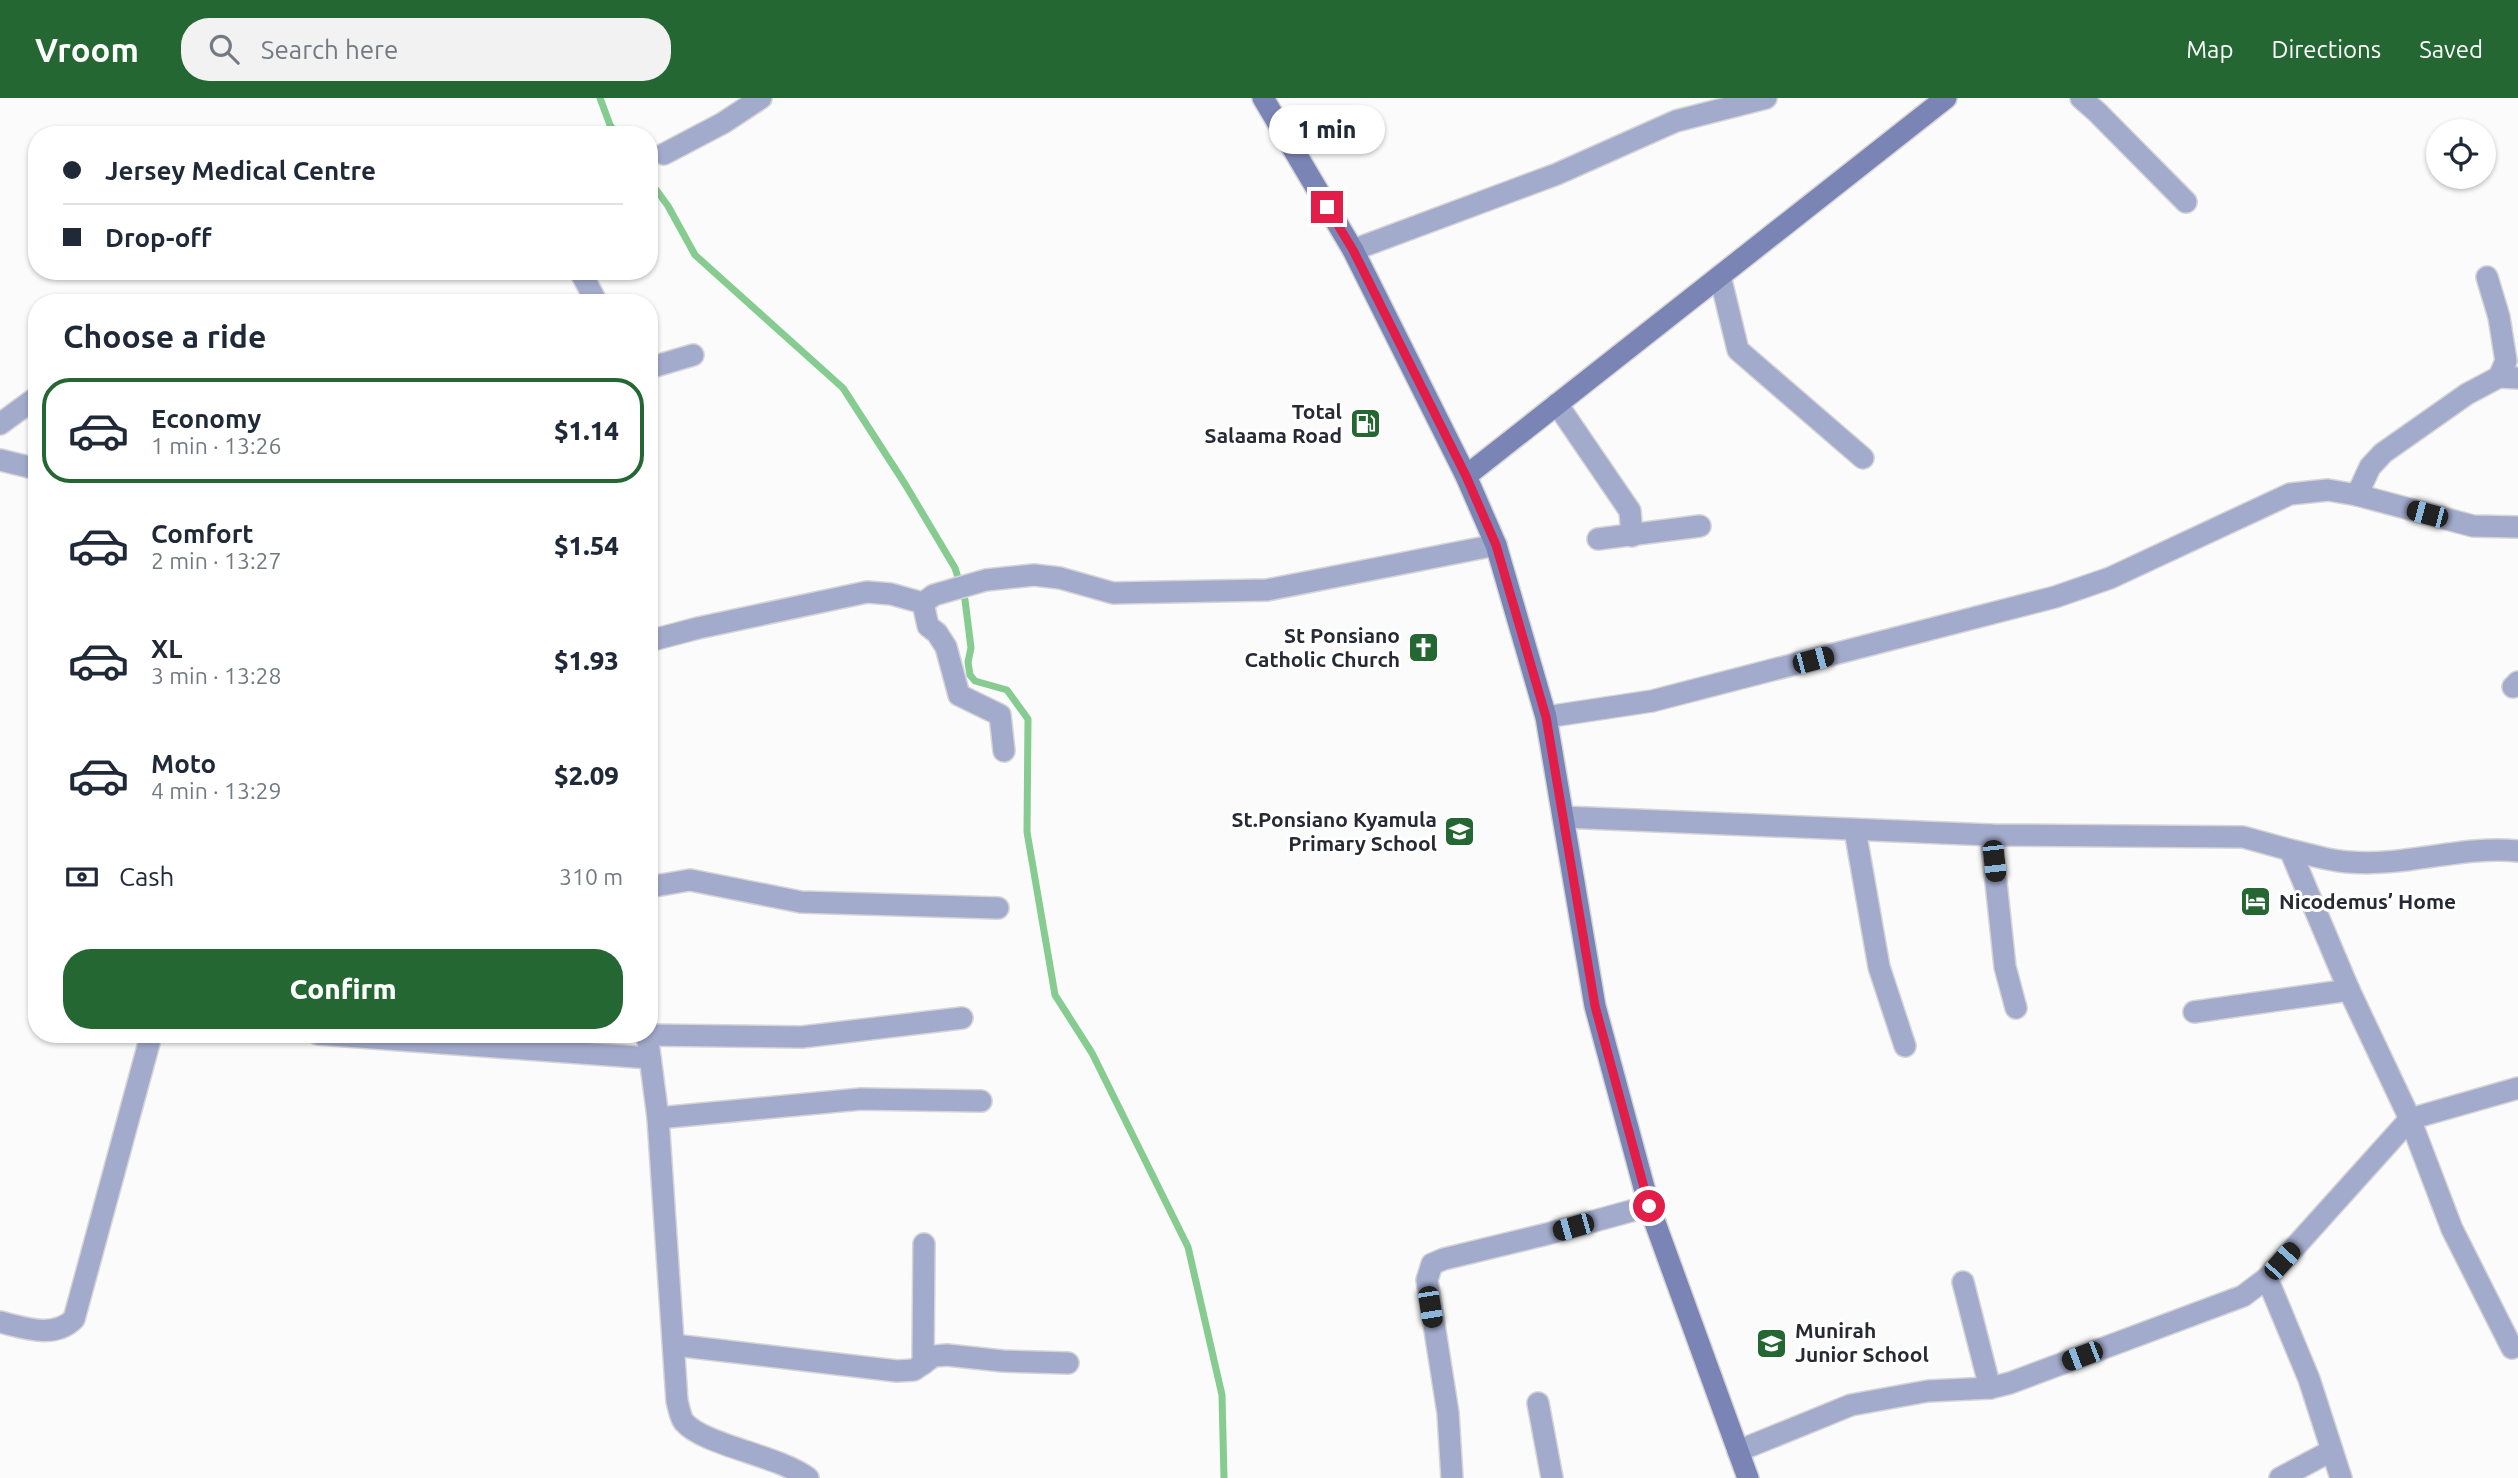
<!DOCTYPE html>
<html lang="en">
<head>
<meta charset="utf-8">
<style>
  :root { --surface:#fff; --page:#f2f2f3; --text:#1f2937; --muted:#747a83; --line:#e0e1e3; --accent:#246732 }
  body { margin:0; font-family:Ubuntu,sans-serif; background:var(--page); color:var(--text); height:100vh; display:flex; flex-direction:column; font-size:26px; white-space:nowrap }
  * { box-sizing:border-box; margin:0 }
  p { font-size:23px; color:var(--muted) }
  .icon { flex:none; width:38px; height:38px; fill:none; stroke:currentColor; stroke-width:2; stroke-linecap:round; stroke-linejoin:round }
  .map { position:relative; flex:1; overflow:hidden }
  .drawer { position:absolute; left:28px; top:196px; width:630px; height:749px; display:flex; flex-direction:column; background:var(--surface); border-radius:28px; box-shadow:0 2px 5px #0004 }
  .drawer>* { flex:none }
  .banner { position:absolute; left:28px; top:28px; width:630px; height:154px; border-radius:28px; box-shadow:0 2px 5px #0004; display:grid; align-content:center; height:154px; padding:0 35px; background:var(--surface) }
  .fabs { position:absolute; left:2426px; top:21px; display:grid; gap:14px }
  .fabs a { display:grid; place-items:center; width:70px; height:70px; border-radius:50%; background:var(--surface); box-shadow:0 2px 5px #0004; font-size:35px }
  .end { position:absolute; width:32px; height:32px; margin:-16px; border:9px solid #e11d48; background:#fff; box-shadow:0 0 0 4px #fff }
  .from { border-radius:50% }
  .bubble { position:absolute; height:49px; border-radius:24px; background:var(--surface); box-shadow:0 2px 5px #0004; font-size:23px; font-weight:800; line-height:49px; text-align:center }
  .car { position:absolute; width:21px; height:42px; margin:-21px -10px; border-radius:9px; box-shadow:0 0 5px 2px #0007; background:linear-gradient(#222 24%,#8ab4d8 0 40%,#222 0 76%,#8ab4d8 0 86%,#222 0) }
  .banner b { display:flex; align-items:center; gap:24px; height:66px; font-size:26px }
  .banner b+b { border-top:2px solid var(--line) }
  .banner i { width:18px; height:18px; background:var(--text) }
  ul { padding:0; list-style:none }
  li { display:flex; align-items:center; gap:21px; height:105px; margin:0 14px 10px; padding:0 21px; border:4px solid transparent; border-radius:28px }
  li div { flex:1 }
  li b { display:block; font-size:26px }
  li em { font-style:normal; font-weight:800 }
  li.on { border-color:var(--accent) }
  li>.icon { width:63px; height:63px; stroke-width:1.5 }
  h2 { padding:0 35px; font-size:32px; line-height:84px }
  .pay { display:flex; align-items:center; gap:18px; height:77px; padding:0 35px; font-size:26px }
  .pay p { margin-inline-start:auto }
  .cta { display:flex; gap:14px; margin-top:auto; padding:14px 35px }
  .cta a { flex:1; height:80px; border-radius:28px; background:var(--accent); color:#fff; font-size:28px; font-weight:800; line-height:80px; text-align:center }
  header { display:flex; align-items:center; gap:42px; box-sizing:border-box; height:98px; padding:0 35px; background:var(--accent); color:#fff }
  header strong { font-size:33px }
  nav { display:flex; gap:38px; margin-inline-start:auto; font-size:24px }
  .search { width:490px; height:63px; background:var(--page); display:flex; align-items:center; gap:18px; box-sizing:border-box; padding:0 24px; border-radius:28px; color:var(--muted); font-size:26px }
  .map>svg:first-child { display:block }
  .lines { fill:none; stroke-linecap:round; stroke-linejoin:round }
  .stream { stroke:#86cb8f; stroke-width:7 }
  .street-casing { stroke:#d5d5d7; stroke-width:24 }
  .secondary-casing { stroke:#d5d5d7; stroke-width:24 }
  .street { stroke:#a3abcd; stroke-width:21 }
  .secondary { stroke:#7a84b5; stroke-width:21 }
  .route { stroke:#e11d48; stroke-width:9 }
  .labels { text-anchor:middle; stroke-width:6; stroke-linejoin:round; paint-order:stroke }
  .poi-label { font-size:21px; font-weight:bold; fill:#272934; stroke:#fff; text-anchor:end }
</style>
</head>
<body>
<header>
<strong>Vroom</strong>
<div class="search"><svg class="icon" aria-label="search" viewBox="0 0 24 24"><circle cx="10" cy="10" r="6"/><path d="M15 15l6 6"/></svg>Search here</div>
<nav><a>Map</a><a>Directions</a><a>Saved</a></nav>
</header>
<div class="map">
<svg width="2518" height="1380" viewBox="0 0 2518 1380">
  <rect width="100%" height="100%" fill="#fbfbfb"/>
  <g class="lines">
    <!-- stream -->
    <g class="stream">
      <path d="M600,0L610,27L617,37"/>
      <path d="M649,82L668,108L695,157L843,290L905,386L955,470L965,502L971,550L968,564L970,577L975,583L1007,592L1028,621L1027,734L1055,897L1092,955L1188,1149L1222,1297L1224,1380"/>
    </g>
    <defs>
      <g id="street">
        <path d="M2081,0L2097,14L2186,104"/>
        <path d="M664,56L723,25L761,0"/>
        <path d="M1353,152L1557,76L1676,23L1766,0"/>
        <path d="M580,173L597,205"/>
        <path d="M1720,178L1738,252L1863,360"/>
        <path d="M2487,179L2499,219L2506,263L2499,279"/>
        <path d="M649,270L693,257"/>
        <path d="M1557,306L1630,413L1632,438"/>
        <path d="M0,326L37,299"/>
        <path d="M0,362L37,371"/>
        <path d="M2357,397L2370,369L2383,355L2467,296L2499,279L2518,280"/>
        <path d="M1598,441L1700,428"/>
        <path d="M923,505L928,528L937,535L946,549L959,597L1000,617L1004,653"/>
        <path d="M649,543L698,530L867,494L891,496L923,505L934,497L986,482L1034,477L1060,480L1113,495L1267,492L1496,447"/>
        <path d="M2513,589L2518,584"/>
        <path d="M1546,619L1652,603L2055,499L2110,480L2290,396L2328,392L2357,397L2473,428L2518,429"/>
        <path d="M1563,719L1991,737L2243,739L2290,752L2349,892L2410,1021L2452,1131L2512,1250"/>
        <path d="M1855,732L1879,869L1905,948"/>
        <path d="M1991,737L2005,869L2016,910"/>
        <path d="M2290,752C2309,756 2329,763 2349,764C2405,769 2462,747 2518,753"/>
        <path d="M649,789L690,782L801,804L998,810"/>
        <path d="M2194,914L2349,892"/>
        <path d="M318,936L650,960"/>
        <path d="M647,936L658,1020L677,1303C679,1310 680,1319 684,1324C703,1347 780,1358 808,1380"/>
        <path d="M647,937L802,939L962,920"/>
        <path d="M658,1020L861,1001L981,1003"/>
        <path d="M2267,1180L2309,1281L2341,1380"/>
        <path d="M1963,1184L1990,1290"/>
        <path d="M0,1224C25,1230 54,1241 74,1221L149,945"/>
        <path d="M674,1247L897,1273L914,1272L934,1258L947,1257L1003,1263L1068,1265"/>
        <path d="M923,1266L924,1146"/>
        <path d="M1538,1305L1552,1380"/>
        <path d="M1738,1353L1851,1307L1928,1293L1990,1290L2010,1285L2243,1198L2267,1180L2410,1021L2518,990"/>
        <path d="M1452,1380L1448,1315L1427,1182L1432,1166L1444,1161L1547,1136L1649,1108"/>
        <path d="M2280,1380L2331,1353"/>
      </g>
      <g id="secondary">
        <path d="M1263,0L1353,152L1466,378L1496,447L1546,619L1595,908L1649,1108L1748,1380"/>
        <path d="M1466,378L1946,0"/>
      </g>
    </defs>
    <!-- street casing -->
    <use href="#street" class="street-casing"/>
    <!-- secondary casing -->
    <use href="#secondary" class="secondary-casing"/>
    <!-- street -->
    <use href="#street" class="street"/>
    <!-- secondary -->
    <use href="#secondary" class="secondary"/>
  </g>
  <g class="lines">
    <!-- route -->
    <path class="route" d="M1327,109L1353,152L1466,378L1496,447L1546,619L1595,908L1649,1108"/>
  </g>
  <!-- icons -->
  <defs>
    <symbol id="fuel-square" viewBox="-11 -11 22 22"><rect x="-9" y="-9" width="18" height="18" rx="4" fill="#246732" stroke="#fff"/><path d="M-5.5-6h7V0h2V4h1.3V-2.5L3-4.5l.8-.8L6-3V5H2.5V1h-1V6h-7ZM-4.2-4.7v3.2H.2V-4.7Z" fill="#fff"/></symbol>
    <symbol id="church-square" viewBox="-11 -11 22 22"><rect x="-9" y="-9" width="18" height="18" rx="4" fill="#246732" stroke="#fff"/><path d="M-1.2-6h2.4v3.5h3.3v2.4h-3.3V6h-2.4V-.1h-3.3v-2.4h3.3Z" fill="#fff"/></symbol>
    <symbol id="school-square" viewBox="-11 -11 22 22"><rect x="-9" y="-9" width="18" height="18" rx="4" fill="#246732" stroke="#fff"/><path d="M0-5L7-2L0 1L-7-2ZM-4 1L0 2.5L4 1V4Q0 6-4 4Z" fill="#fff"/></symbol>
    <symbol id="hotel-square" viewBox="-11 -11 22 22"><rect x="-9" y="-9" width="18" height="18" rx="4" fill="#246732" stroke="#fff"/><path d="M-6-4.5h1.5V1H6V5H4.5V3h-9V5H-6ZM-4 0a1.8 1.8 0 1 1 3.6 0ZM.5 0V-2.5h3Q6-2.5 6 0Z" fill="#fff"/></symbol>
  </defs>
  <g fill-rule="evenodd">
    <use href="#fuel-square" x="1348" y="308" width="35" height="35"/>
    <use href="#church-square" x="1406" y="532" width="35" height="35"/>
    <use href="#school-square" x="1442" y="716" width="35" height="35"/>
    <use href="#hotel-square" x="2238" y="786" width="35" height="35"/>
    <use href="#school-square" x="1754" y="1228" width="35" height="35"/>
  </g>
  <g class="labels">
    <!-- poi labels -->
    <g class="poi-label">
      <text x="1342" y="321">Total<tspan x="1342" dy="24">Salaama Road</tspan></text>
      <text x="1400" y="545">St Ponsiano<tspan x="1400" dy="24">Catholic Church</tspan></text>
      <text x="1437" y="729">St.Ponsiano Kyamula<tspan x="1437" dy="24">Primary School</tspan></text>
      <text x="2279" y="811" text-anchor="start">Nicodemus’ Home</text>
      <text x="1795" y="1240" text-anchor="start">Munirah<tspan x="1795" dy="24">Junior School</tspan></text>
    </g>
  </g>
</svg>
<div class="fabs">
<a><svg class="icon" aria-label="locate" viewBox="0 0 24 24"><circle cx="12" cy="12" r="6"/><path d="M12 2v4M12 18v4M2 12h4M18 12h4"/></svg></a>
</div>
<i class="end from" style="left:1649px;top:1108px"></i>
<i class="end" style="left:1327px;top:109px"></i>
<div class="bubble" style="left:1269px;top:7px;width:116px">1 min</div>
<i class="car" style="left:2427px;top:416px;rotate:285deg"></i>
<i class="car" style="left:1813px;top:562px;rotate:75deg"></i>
<i class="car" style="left:1994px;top:763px;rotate:174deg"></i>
<i class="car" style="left:1573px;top:1129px;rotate:254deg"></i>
<i class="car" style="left:2282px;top:1163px;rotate:42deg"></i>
<i class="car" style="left:1430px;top:1209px;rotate:171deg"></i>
<i class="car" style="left:2082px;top:1258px;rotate:249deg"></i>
<div class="banner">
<b><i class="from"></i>Jersey Medical Centre</b>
<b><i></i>Drop-off</b>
</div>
<section class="drawer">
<h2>Choose a ride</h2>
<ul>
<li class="on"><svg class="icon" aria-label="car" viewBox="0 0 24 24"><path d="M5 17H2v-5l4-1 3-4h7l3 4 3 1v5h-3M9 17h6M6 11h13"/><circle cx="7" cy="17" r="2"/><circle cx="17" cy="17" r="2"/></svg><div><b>Economy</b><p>1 min · 13:26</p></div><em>$1.14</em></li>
<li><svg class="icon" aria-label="car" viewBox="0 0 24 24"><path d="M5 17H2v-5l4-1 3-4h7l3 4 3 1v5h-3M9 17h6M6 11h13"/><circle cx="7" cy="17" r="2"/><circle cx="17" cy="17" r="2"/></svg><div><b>Comfort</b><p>2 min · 13:27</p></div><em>$1.54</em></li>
<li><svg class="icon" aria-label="car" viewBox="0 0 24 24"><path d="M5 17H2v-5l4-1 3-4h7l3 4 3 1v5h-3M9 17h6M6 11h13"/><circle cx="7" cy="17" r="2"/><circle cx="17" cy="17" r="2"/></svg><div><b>XL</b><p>3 min · 13:28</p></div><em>$1.93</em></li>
<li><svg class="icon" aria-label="car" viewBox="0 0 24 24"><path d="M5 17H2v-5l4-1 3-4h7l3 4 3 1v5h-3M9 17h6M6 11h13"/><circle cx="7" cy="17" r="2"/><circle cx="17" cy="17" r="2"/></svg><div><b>Moto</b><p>4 min · 13:29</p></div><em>$2.09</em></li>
</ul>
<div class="pay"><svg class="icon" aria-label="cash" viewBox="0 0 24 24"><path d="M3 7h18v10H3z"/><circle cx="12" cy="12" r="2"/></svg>Cash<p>310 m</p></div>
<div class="cta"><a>Confirm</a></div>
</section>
</div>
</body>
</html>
